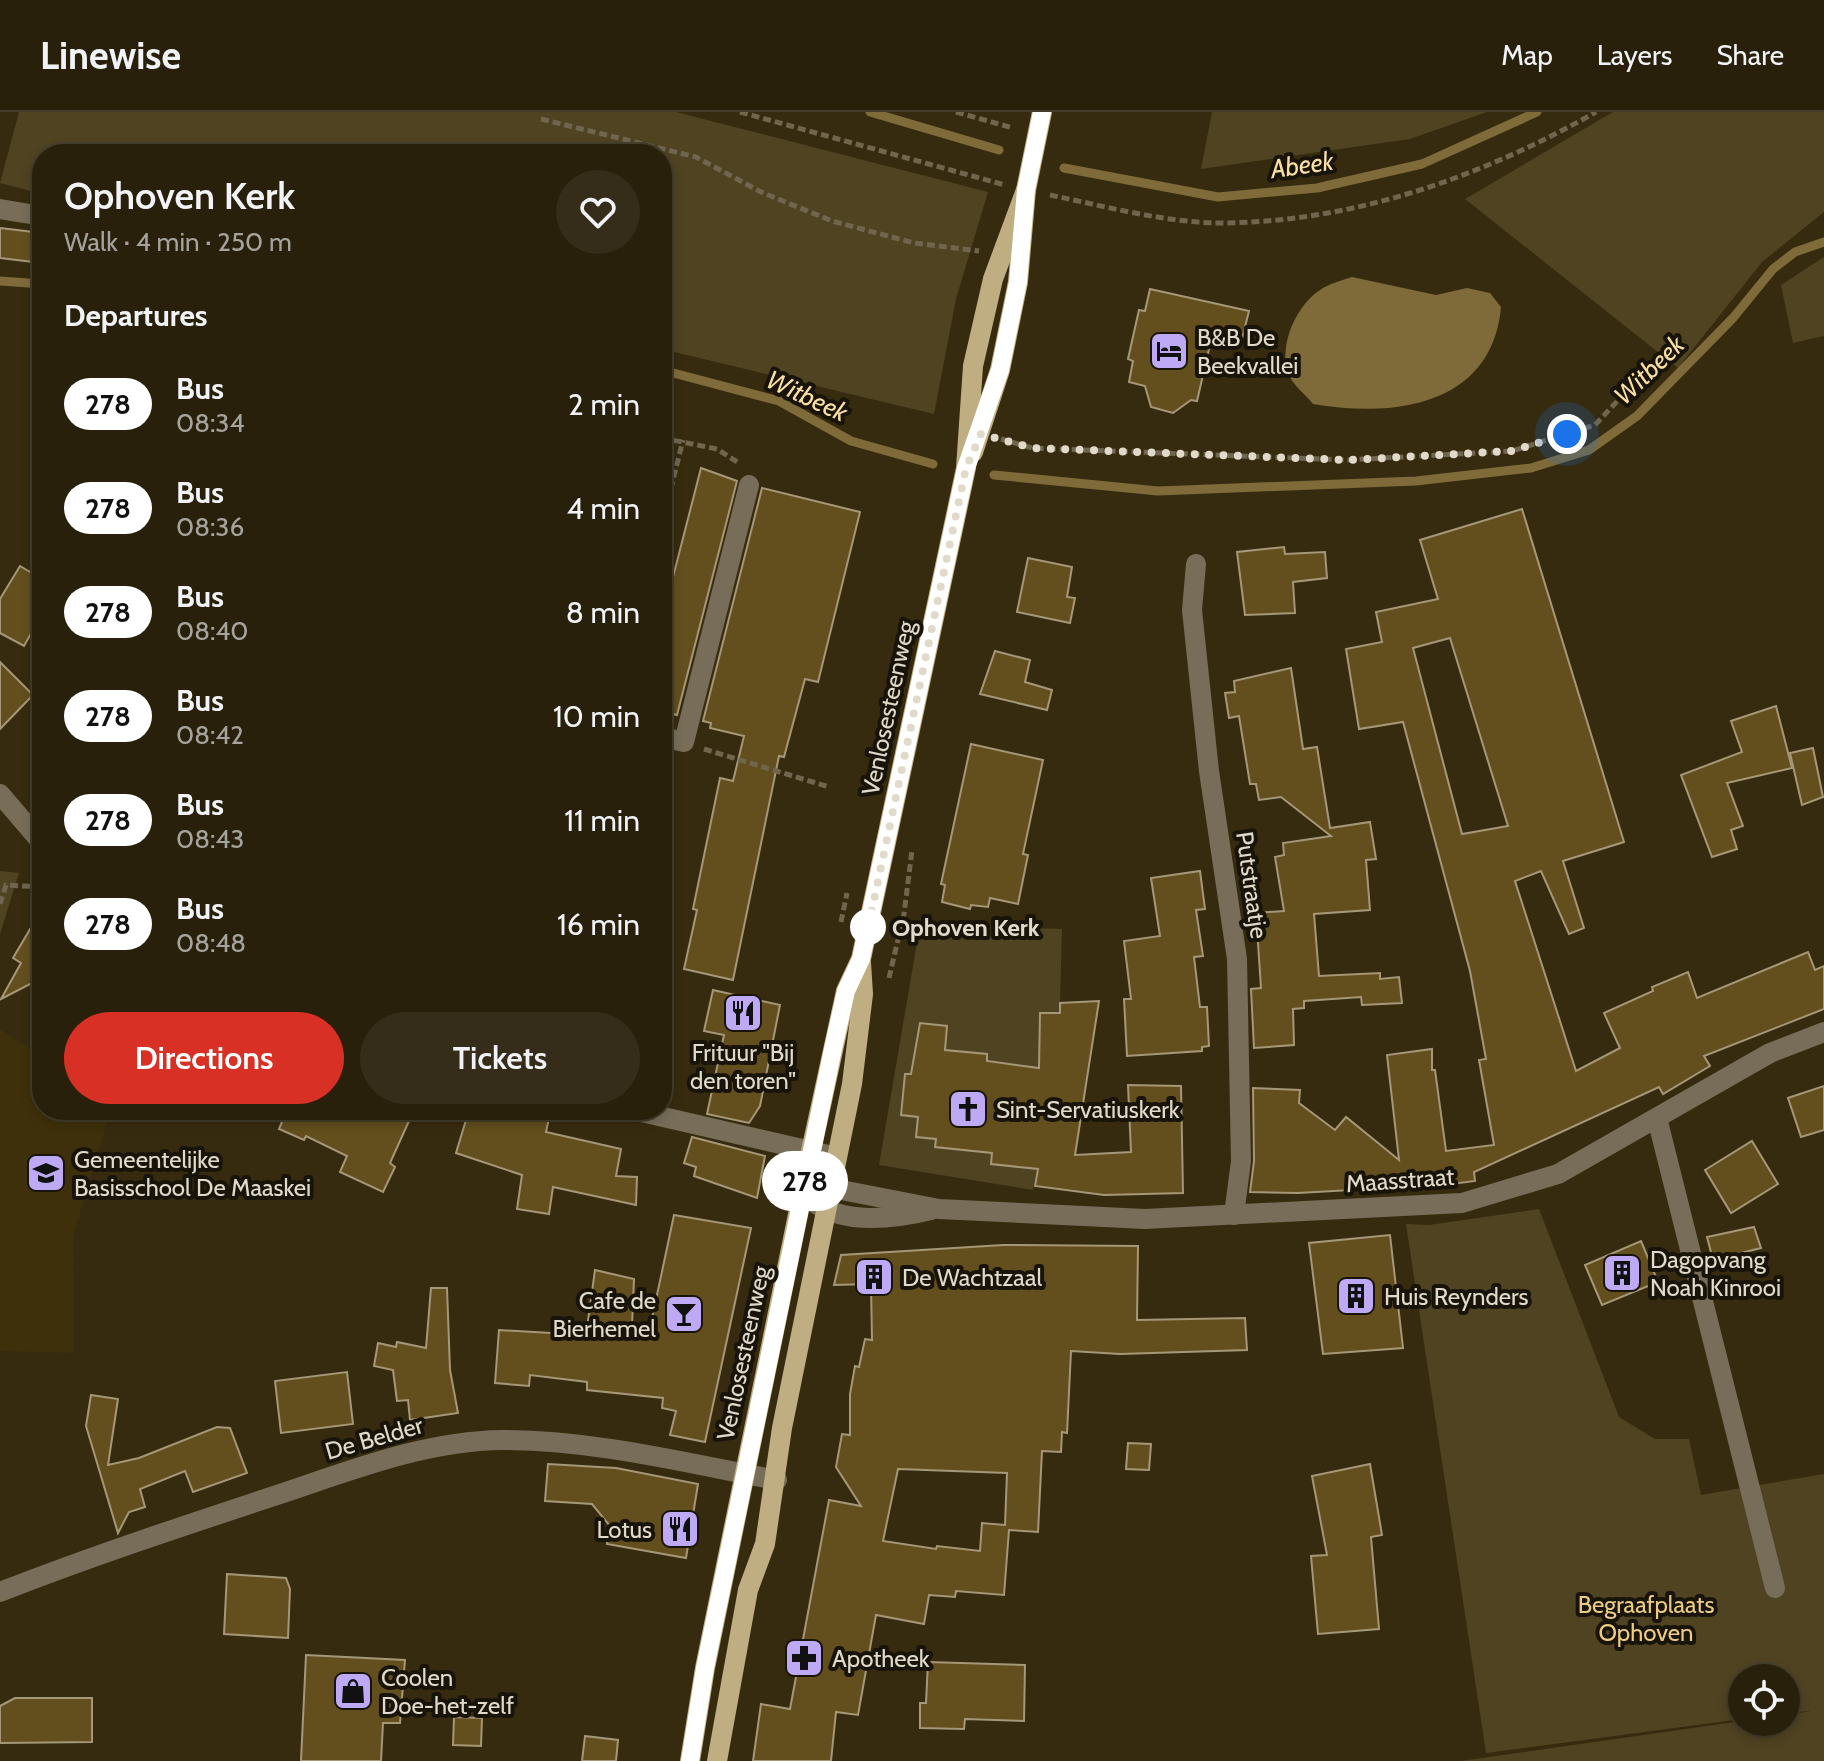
<!DOCTYPE html>
<meta charset="utf-8">
<style>
:root{--surface:#29200b;--page:#352d19;--text:#f1f3f6;--muted:#a5a39d;--line:#453e2c;--accent:#d93025}
body{margin:0;font-family:Cabin,sans-serif;background:var(--page);color:var(--text);height:100vh;display:flex;flex-direction:column;font-size:30px;white-space:nowrap}
*{box-sizing:border-box;margin:0}
p{font-size:26px;color:var(--muted)}
.icon{flex:none;width:44px;height:44px;fill:none;stroke:currentColor;stroke-width:2;stroke-linecap:round;stroke-linejoin:round}
.map{position:relative;flex:1;overflow:hidden}
.sheet{position:absolute;left:32px;top:32px;width:640px;height:976px;display:flex;flex-direction:column;background:var(--surface);border-radius:32px;box-shadow:0 4px 12px #0003,0 0 0 2px var(--line)}
.sheet>*{flex:none}
.badge{padding:0 16px;border-radius:26px;font-size:28px;line-height:52px}
.tools{position:absolute;left:1728px;top:1552px;display:grid;gap:16px}
.tools a{display:grid;place-items:center;width:72px;height:72px;border-radius:50%;background:var(--surface);box-shadow:0 4px 12px #0003,0 0 0 2px var(--line);font-size:40px}
.you{position:absolute;width:40px;height:40px;margin:-20px;border:6px solid #fff;border-radius:50%;background:#1a73e8;box-shadow:0 0 0 12px #1a73e833}
.map>.badge{position:absolute;translate:-50% -50%;box-shadow:0 0 0 4px #fff}
h2{padding:0 32px;font-size:30px;line-height:72px}
.round{display:grid;place-items:center;flex:none;width:84px;height:84px;border-radius:42px;background:var(--page)}
.headline{display:flex;align-items:center;justify-content:space-between;height:136px;padding:0 32px}
h1{font-size:38px;font-weight:600;line-height:60px}
.cta{display:flex;gap:16px;margin-top:auto;padding:16px 32px}
.cta a{flex:1;height:92px;border-radius:48px;background:var(--accent);color:#fff;font-size:32px;font-weight:600;line-height:92px;text-align:center}
.cta a+a{background:var(--page);color:var(--text)}
ul{padding:0;list-style:none}
li{display:flex;align-items:center;gap:24px;height:104px;padding:0 32px}
li div{flex:1}
li b{display:block;font-size:30px}
li em{font-style:normal}
li .badge{min-width:88px;font-weight:700;text-align:center}
header{display:flex;align-items:center;gap:48px;box-sizing:border-box;height:112px;padding:0 40px;background:var(--surface);border-bottom:2px solid var(--line)}
header strong{font-size:38px}
nav{display:flex;gap:44px;margin-inline-start:auto;font-size:28px}
.map>svg:first-child{display:block}
</style>
<header>
<strong>Linewise</strong>
<nav><a>Map</a><a>Layers</a><a>Share</a></nav>
</header>
<div class="map">
<svg width="1824" height="1649" viewBox="0 0 1824 1649">
<rect width="100%" height="100%" fill="#372b0f"/>
<!-- built -->
<path fill="#3e300a" d="M 0,917 L 42,945 L 42,998 L 111,998 L 73,1124 L 74,1241 L 0,1239 Z"/>
<!-- green -->
<g fill="#504322">
<path d="M 19,0 L 676,0 L 988,80 L 956,187 L 934,302 L 662,237 L 662,42 L 42,42 L 42,82 L 0,71 Z"/>
<path d="M 1212,0 L 1487,0 L 1410,27 L 1201,57 Z"/>
<path d="M 1613,0 L 1824,0 L 1824,100 L 1762,150 L 1678,256 L 1465,87 Z"/>
<path d="M 1824,145 L 1824,224 L 1793,231 L 1781,173 Z"/>
<path d="M 0,759 L 19,761 L 0,822 Z"/>
<path d="M 920,813 L 1062,817 L 1059,929 L 1033,1078 L 879,1053 Z"/>
<path d="M 1539,1097 L 1619,1305 L 1655,1327 L 1689,1327 L 1701,1383 L 1824,1362 L 1824,1649 L 1461,1649 L 1742,1609 L 1786,1610 L 1786,1603 L 1811,1599 L 1786,1601 L 1786,1566 L 1742,1566 L 1742,1607 L 1486,1641 L 1406,1112 L 1429,1113 Z"/>
</g>
<!-- water -->
<path fill="#7f6a39" d="M 1352,165 L 1436,183 L 1467,176 L 1490,181 L 1501,195 C 1492,294 1394,306 1313,292 C 1306,283 1293,273 1289,263 C 1277,234 1297,191 1323,176 C 1332,171 1343,168 1352,165 Z"/>
<g fill="none" stroke-linecap="round" stroke-linejoin="round">
<!-- stream -->
<g stroke="#7f6a39" stroke-width="9">
<path d="M 870,0 L 999,38"/>
<path d="M 1064,56 L 1218,85 L 1317,76 L 1422,52 L 1537,0"/>
<path d="M 0,169 L 42,172"/>
<path d="M 662,258 L 779,289 L 851,329 L 933,352"/>
<path d="M 994,363 L 1158,379 L 1416,369 L 1531,356 L 1589,338 L 1637,304 L 1733,206 L 1773,157 L 1795,140 L 1824,130"/>
</g>
</g>
<!-- building -->
<g fill="#634f1d" stroke="#a59778" stroke-width="2" fill-rule="evenodd">
<path d="M 0,116 L 42,121 L 42,151 L 0,146 Z"/>
<path d="M 1150,177 L 1249,199 L 1241,231 L 1212,224 L 1197,289 L 1191,288 L 1173,301 L 1151,295 L 1145,274 L 1129,270 L 1133,249 L 1128,247 L 1139,198 L 1145,199 Z"/>
<path d="M 701,356 L 737,369 L 677,603 L 662,600 L 662,508 Z"/>
<path d="M 762,376 L 860,400 L 818,570 L 805,567 L 784,645 L 779,644 L 733,868 L 684,857 L 697,798 L 693,797 L 720,666 L 733,669 L 744,624 L 710,616 L 711,611 L 703,609 Z"/>
<path d="M 1522,397 L 1624,730 L 1563,749 L 1584,816 L 1569,822 L 1541,759 L 1515,769 L 1576,959 L 1620,936 L 1604,901 L 1653,879 L 1652,875 L 1688,860 L 1697,886 L 1808,840 L 1815,858 L 1824,854 L 1824,897 L 1704,944 L 1710,954 L 1663,982 L 1659,975 L 1474,1060 L 1475,1069 L 1404,1078 L 1404,1075 L 1298,1081 L 1250,1080 L 1254,1049 L 1253,976 L 1300,978 L 1299,991 L 1335,1018 L 1346,1005 L 1399,1048 L 1387,943 L 1432,937 L 1432,958 L 1435,958 L 1446,1039 L 1494,1033 L 1479,948 L 1486,947 L 1470,859 L 1403,610 L 1359,617 L 1346,537 L 1382,530 L 1376,500 L 1438,487 L 1420,428 ZM 1450,526 L 1508,714 L 1462,722 L 1413,536 Z"/>
<path d="M 1284,435 L 1285,442 L 1325,440 L 1327,466 L 1293,470 L 1295,501 L 1245,503 L 1237,440 Z"/>
<path d="M 1028,446 L 1072,455 L 1067,485 L 1075,486 L 1070,511 L 1017,500 Z"/>
<path d="M 20,454 L 42,467 L 42,502 L 24,534 L 0,521 L 0,487 Z"/>
<path d="M 995,539 L 1030,548 L 1025,570 L 1052,578 L 1047,598 L 980,582 Z"/>
<path d="M 0,550 L 33,583 L 0,617 Z"/>
<path d="M 1291,556 L 1303,637 L 1317,635 L 1330,716 L 1370,710 L 1376,747 L 1366,748 L 1370,798 L 1314,802 L 1319,864 L 1380,861 L 1380,867 L 1399,865 L 1402,891 L 1362,893 L 1361,885 L 1304,889 L 1304,896 L 1293,897 L 1294,933 L 1254,936 L 1251,877 L 1261,876 L 1256,801 L 1284,799 L 1275,745 L 1284,743 L 1283,731 L 1331,724 L 1281,685 L 1259,688 L 1256,672 L 1250,672 L 1239,604 L 1229,606 L 1225,581 L 1235,580 L 1234,569 Z"/>
<path d="M 1776,594 L 1792,656 L 1727,671 L 1743,714 L 1731,718 L 1737,737 L 1712,745 L 1681,663 L 1742,640 L 1731,609 Z"/>
<path d="M 971,632 L 1043,648 L 1023,742 L 1028,743 L 1018,792 L 990,786 L 988,795 L 971,793 L 970,797 L 942,790 L 945,773 L 941,772 Z"/>
<path d="M 1813,636 L 1823,685 L 1802,693 L 1790,641 Z"/>
<path d="M 1200,759 L 1205,797 L 1196,798 L 1203,844 L 1194,845 L 1200,895 L 1207,895 L 1209,934 L 1202,935 L 1202,939 L 1127,944 L 1124,887 L 1131,887 L 1124,829 L 1160,824 L 1151,766 Z"/>
<path d="M 42,797 L 42,866 L 1,887 L 21,851 L 13,846 Z"/>
<path d="M 713,878 L 780,893 L 760,994 L 749,1011 L 707,1002 L 724,923 L 704,919 Z"/>
<path d="M 1099,889 L 1075,1043 L 1131,1040 L 1128,973 L 1181,974 L 1183,1081 L 1104,1083 L 1035,1074 L 1038,1057 L 991,1052 L 992,1041 L 935,1035 L 936,1027 L 916,1025 L 918,1005 L 901,1003 L 905,962 L 911,962 L 920,911 L 947,914 L 945,938 L 987,942 L 987,949 L 1039,956 L 1040,901 L 1060,901 L 1060,891 Z"/>
<path d="M 1824,974 L 1824,1018 L 1801,1025 L 1788,986 Z"/>
<path d="M 287,998 L 414,998 L 390,1051 L 395,1055 L 383,1080 L 340,1060 L 347,1044 L 306,1024 L 304,1028 L 279,1017 Z"/>
<path d="M 469,998 L 512,998 L 549,1006 L 546,1020 L 621,1037 L 616,1064 L 637,1065 L 636,1093 L 553,1075 L 549,1102 L 517,1097 L 522,1063 L 456,1041 Z"/>
<path d="M 692,1025 L 765,1044 L 757,1086 L 694,1064 L 696,1055 L 684,1051 Z"/>
<path d="M 1752,1029 L 1778,1072 L 1731,1101 L 1705,1058 Z"/>
<path d="M 674,1103 L 751,1116 L 705,1330 L 670,1323 L 676,1299 L 662,1296 L 663,1286 L 587,1278 L 587,1270 L 530,1263 L 529,1274 L 495,1271 L 499,1218 L 586,1223 L 595,1158 L 634,1167 L 632,1214 L 650,1216 Z"/>
<path d="M 1754,1115 L 1761,1136 L 1713,1148 L 1707,1125 Z"/>
<path d="M 1390,1123 L 1403,1236 L 1323,1242 L 1309,1131 Z"/>
<path d="M 1641,1129 L 1658,1170 L 1602,1193 L 1585,1153 Z"/>
<path d="M 1003,1133 L 1138,1134 L 1137,1208 L 1245,1206 L 1247,1238 L 1120,1242 L 1071,1239 L 1067,1321 L 1062,1320 L 1061,1340 L 1042,1339 L 1038,1420 L 1009,1418 L 1004,1483 L 956,1479 L 955,1485 L 929,1483 L 924,1512 L 876,1503 L 858,1603 L 836,1600 L 831,1649 L 753,1649 L 761,1592 L 790,1597 L 829,1388 L 861,1394 L 836,1355 L 842,1322 L 850,1323 L 850,1282 L 855,1254 L 859,1255 L 865,1227 L 872,1228 L 871,1172 L 834,1173 L 841,1143 ZM 898,1357 L 1007,1361 L 1005,1413 L 982,1411 L 980,1439 L 937,1434 L 936,1437 L 883,1429 Z"/>
<path d="M 431,1176 L 447,1176 L 450,1258 L 458,1301 L 410,1308 L 408,1288 L 397,1289 L 393,1258 L 374,1254 L 378,1231 L 396,1235 L 397,1230 L 426,1236 Z"/>
<path d="M 347,1260 L 353,1312 L 281,1321 L 275,1269 Z"/>
<path d="M 91,1283 L 118,1287 L 108,1353 L 139,1346 L 217,1315 L 230,1316 L 247,1361 L 193,1380 L 185,1359 L 140,1377 L 145,1395 L 129,1400 L 118,1421 L 86,1314 Z"/>
<path d="M 1128,1331 L 1151,1332 L 1149,1358 L 1126,1357 Z"/>
<path d="M 548,1352 L 616,1356 L 698,1372 L 686,1446 L 607,1432 L 610,1414 L 592,1392 L 545,1389 Z"/>
<path d="M 1370,1352 L 1382,1423 L 1371,1425 L 1379,1517 L 1318,1522 L 1311,1444 L 1327,1443 L 1312,1364 Z"/>
<path d="M 227,1462 L 286,1466 L 290,1477 L 288,1526 L 224,1522 Z"/>
<path d="M 306,1543 L 405,1548 L 400,1611 L 383,1611 L 381,1649 L 301,1649 Z"/>
<path d="M 928,1550 L 1025,1553 L 1024,1609 L 965,1607 L 964,1617 L 920,1616 L 920,1591 L 926,1591 Z"/>
<path d="M 15,1586 L 92,1586 L 92,1630 L 0,1631 L 0,1594 Z"/>
<path d="M 454,1605 L 482,1606 L 481,1634 L 453,1633 Z"/>
<path d="M 585,1624 L 618,1628 L 616,1649 L 582,1649 Z"/>
</g>
<g fill="none" stroke-linecap="round" stroke-linejoin="round">
<!-- path -->
<g stroke="#70664e" stroke-width="5" stroke-dasharray="8 4" stroke-linecap="butt">
<path d="M 740,0 L 1005,73"/>
<path d="M 956,0 L 1013,16"/>
<path d="M 541,7 L 696,45 L 761,80 L 832,109 L 914,131 L 979,139"/>
<path d="M 1050,83 C 1104,94 1162,110 1218,111 C 1352,111 1481,65 1596,0"/>
<path d="M 662,326 L 717,337 L 739,351"/>
<path d="M 1001,327 L 1032,336 L 1348,348 L 1512,339 L 1595,313 L 1660,243"/>
<path d="M 662,412 L 683,328"/>
<path d="M 704,637 L 829,675"/>
<path d="M 0,792 L 6,773 L 42,775"/>
<path d="M 841,810 L 847,781"/>
<path d="M 889,866 L 904,802 L 912,738"/>
</g>
<!-- minor -->
<g stroke="#776d59" stroke-width="20">
<path d="M 0,97 L 30,102"/>
<path d="M 1196,452 L 1192,498 L 1209,659 L 1237,847 L 1241,1049 L 1234,1103"/>
<path d="M 662,625 L 684,630 L 749,373"/>
<path d="M 0,682 L 42,731"/>
<path d="M 633,998 L 837,1045"/>
<path d="M 1657,1006 L 1775,1476"/>
<path d="M 802,1081 L 831,1076 L 939,1097 L 1145,1107 L 1462,1091 L 1558,1062 L 1770,941 L 1824,920"/>
<path d="M 812,1089 C 843,1113 894,1107 931,1098"/>
<path d="M 0,1480 C 92,1444 186,1413 280,1382 C 352,1358 425,1329 502,1328 C 595,1328 686,1351 777,1368"/>
</g>
<!-- major -->
<g stroke="#c0ae83" stroke-width="20">
<path d="M 973,340 L 1000,258 L 1018,170 L 1026,78 L 1042,0"/>
<path d="M 690,1649 L 705,1556 L 811,1039 L 846,879 L 861,847 L 966,356 L 973,254 L 993,167 L 1026,78"/>
<path d="M 717,1649 L 748,1478 L 765,1432 L 782,1316 L 852,972 L 863,882 L 861,851"/>
</g>
</g>
<g fill="none" stroke-linecap="round" stroke-linejoin="round">
<defs>
<path id="line" d="M 690,1649 L 705,1556 L 833,937 L 846,879 L 861,847 L 966,356 L 1000,258 L 1018,170 L 1026,78 L 1042,0"/>
</defs>
<!-- line casing -->
<use href="#line" stroke="#fff" stroke-width="18"/>
<!-- line -->
<use href="#line" stroke="#fff" stroke-width="12"/>
<!-- walk -->
<path stroke="#e1daca" stroke-width="8" stroke-dasharray="0 14.4" d="M 868,815 L 867,821 L 966,356 L 981,322 L 1032,336 L 1348,348 L 1512,339 L 1567,322"/>
</g>
<!-- icons -->
<defs>
<symbol id="hotel-square" viewBox="-11 -11 22 22"><rect x="-9" y="-9" width="18" height="18" rx="4" fill="#bea9f4" stroke="#191409"/><path d="M-6-4.5h1.5V1H6V5H4.5V3h-9V5H-6ZM-4 0a1.8 1.8 0 1 1 3.6 0ZM.5 0V-2.5h3Q6-2.5 6 0Z" fill="#111"/></symbol>
<symbol id="restaurant-square" viewBox="-11 -11 22 22"><rect x="-9" y="-9" width="18" height="18" rx="4" fill="#bea9f4" stroke="#191409"/><path d="M-5-6h1v4h1v-4h1v4h1v-4h1v5L-1.5 .5V6h-2V.5L-5-1ZM5-6V6H3V1.5H1.5Q1.5-4 5-6Z" fill="#111"/></symbol>
<symbol id="church-square" viewBox="-11 -11 22 22"><rect x="-9" y="-9" width="18" height="18" rx="4" fill="#bea9f4" stroke="#191409"/><path d="M-1.2-6h2.4v3.5h3.3v2.4h-3.3V6h-2.4V-.1h-3.3v-2.4h3.3Z" fill="#111"/></symbol>
<symbol id="school-square" viewBox="-11 -11 22 22"><rect x="-9" y="-9" width="18" height="18" rx="4" fill="#bea9f4" stroke="#191409"/><path d="M0-5L7-2L0 1L-7-2ZM-4 1L0 2.5L4 1V4Q0 6-4 4Z" fill="#111"/></symbol>
<symbol id="building-square" viewBox="-11 -11 22 22"><rect x="-9" y="-9" width="18" height="18" rx="4" fill="#bea9f4" stroke="#191409"/><path d="M-4-6H4V6H1V3H-1V6H-4ZM-2.5-4.3h1.7v1.8h-1.7ZM.8-4.3h1.7v1.8H.8ZM-2.5-1h1.7V.8h-1.7ZM.8-1h1.7V.8H.8Z" fill="#111"/></symbol>
<symbol id="bar-square" viewBox="-11 -11 22 22"><rect x="-9" y="-9" width="18" height="18" rx="4" fill="#bea9f4" stroke="#191409"/><path d="M-6-5H6L.8 .8V4.5H3.5V6h-7V4.5H-.8V.8Z" fill="#111"/></symbol>
<symbol id="pharmacy-square" viewBox="-11 -11 22 22"><rect x="-9" y="-9" width="18" height="18" rx="4" fill="#bea9f4" stroke="#191409"/><path d="M-2-6h4v4h4v4h-4v4h-4v-4h-4v-4h4Z" fill="#111"/></symbol>
<symbol id="shop-square" viewBox="-11 -11 22 22"><rect x="-9" y="-9" width="18" height="18" rx="4" fill="#bea9f4" stroke="#191409"/><path d="M-5-2.5h2.3a2.7 3.5 0 0 1 5.4 0H5L5.5 6h-11ZM-1.5-2.5h3a1.5 2.3 0 0 0-3 0Z" fill="#111"/></symbol>
</defs>
<g fill-rule="evenodd">
<use href="#hotel-square" x="1147" y="217" width="44" height="44"/>
<use href="#restaurant-square" x="721" y="879" width="44" height="44"/>
<use href="#church-square" x="946" y="975" width="44" height="44"/>
<use href="#school-square" x="24" y="1039" width="44" height="44"/>
<use href="#building-square" x="1600" y="1139" width="44" height="44"/>
<use href="#building-square" x="852" y="1143" width="44" height="44"/>
<use href="#building-square" x="1334" y="1162" width="44" height="44"/>
<use href="#bar-square" x="662" y="1180" width="44" height="44"/>
<use href="#restaurant-square" x="658" y="1395" width="44" height="44"/>
<use href="#pharmacy-square" x="782" y="1524" width="44" height="44"/>
<use href="#shop-square" x="331" y="1557" width="44" height="44"/>
</g>
<!-- markers -->
<circle fill="#fff" stroke="#fff" stroke-width="4" cx="868" cy="815" r="16"/>
<g text-anchor="middle" dominant-baseline="central" stroke-width="8" stroke-linejoin="round" paint-order="stroke">
<!-- poi labels -->
<g font-size="24" fill="#e1daca" stroke="#191409" text-anchor="start">
<text x="1197" y="225">B&amp;B De<tspan x="1197" dy="28">Beekvallei</tspan></text>
<text x="743" y="940" text-anchor="middle">Frituur "Bij<tspan x="743" dy="28">den toren"</tspan></text>
<text x="996" y="997">Sint-Servatiuskerk</text>
<text x="74" y="1047">Gemeentelijke<tspan x="74" dy="28">Basisschool De Maaskei</tspan></text>
<text x="1650" y="1147">Dagopvang<tspan x="1650" dy="28">Noah Kinrooi</tspan></text>
<text x="902" y="1165">De Wachtzaal</text>
<text x="1384" y="1184">Huis Reynders</text>
<text x="656" y="1188" text-anchor="end">Cafe de<tspan x="656" dy="28">Bierhemel</tspan></text>
<text x="652" y="1417" text-anchor="end">Lotus</text>
<text x="832" y="1546">Apotheek</text>
<text x="381" y="1565">Coolen<tspan x="381" dy="28">Doe-het-zelf</tspan></text>
</g>
<!-- street labels -->
<g font-size="24" fill="#e1daca" stroke="#191409">
<text transform="translate(888 596) rotate(-78)">Venlosesteenweg</text>
<text transform="translate(1252 773) rotate(82)">Putstraatje</text>
<text transform="translate(1400 1068) rotate(-4)">Maasstraat</text>
<text transform="translate(743 1241) rotate(-78)">Venlosesteenweg</text>
<text transform="translate(374 1326) rotate(-16)">De Belder</text>
</g>
<!-- stop labels -->
<g font-size="24" font-weight="bold" fill="#e1daca" stroke="#191409" text-anchor="start">
<text x="892" y="815">Ophoven Kerk</text>
</g>
<!-- park labels -->
<g font-size="24" fill="#ebcb7f" stroke="#191409">
<text x="1646" y="1492">Begraafplaats<tspan x="1646" dy="28">Ophoven</tspan></text>
</g>
<!-- water labels -->
<g font-size="26" font-style="italic" fill="#fadfa3" stroke="#191409">
<text transform="translate(1302 53) rotate(-8)">Abeek</text>
<text transform="translate(1649 258) rotate(-44)">Witbeek</text>
<text transform="translate(807 284) rotate(25)">Witbeek</text>
</g>
</g>
</svg>
<div class="tools">
<a><svg class="icon" aria-label="locate" viewBox="0 0 24 24"><circle cx="12" cy="12" r="6"/><path d="M12 2v4M12 18v4M2 12h4M18 12h4"/></svg></a>
</div>
<div class="you" style="left:1567px;top:322px"></div>
<b class="badge" style="left:805px;top:1069px;background:#fff;color:#111">278</b>
<section class="sheet">
<div class="headline"><div><h1>Ophoven Kerk</h1><p>Walk · 4 min · 250 m</p></div><a class="round"><svg class="icon" aria-label="heart" viewBox="0 0 24 24"><path d="M12 20l-8-8c-3-5 5-10 8-4 3-6 11-1 8 4z"/></svg></a></div>
<h2>Departures</h2>
<ul>
<li><span class="badge" style="background:#fff;color:#111">278</span><div><b>Bus</b><p>08:34</p></div><em>2 min</em></li>
<li><span class="badge" style="background:#fff;color:#111">278</span><div><b>Bus</b><p>08:36</p></div><em>4 min</em></li>
<li><span class="badge" style="background:#fff;color:#111">278</span><div><b>Bus</b><p>08:40</p></div><em>8 min</em></li>
<li><span class="badge" style="background:#fff;color:#111">278</span><div><b>Bus</b><p>08:42</p></div><em>10 min</em></li>
<li><span class="badge" style="background:#fff;color:#111">278</span><div><b>Bus</b><p>08:43</p></div><em>11 min</em></li>
<li><span class="badge" style="background:#fff;color:#111">278</span><div><b>Bus</b><p>08:48</p></div><em>16 min</em></li>
</ul>
<div class="cta"><a>Directions</a><a>Tickets</a></div>
</section>
</div>
